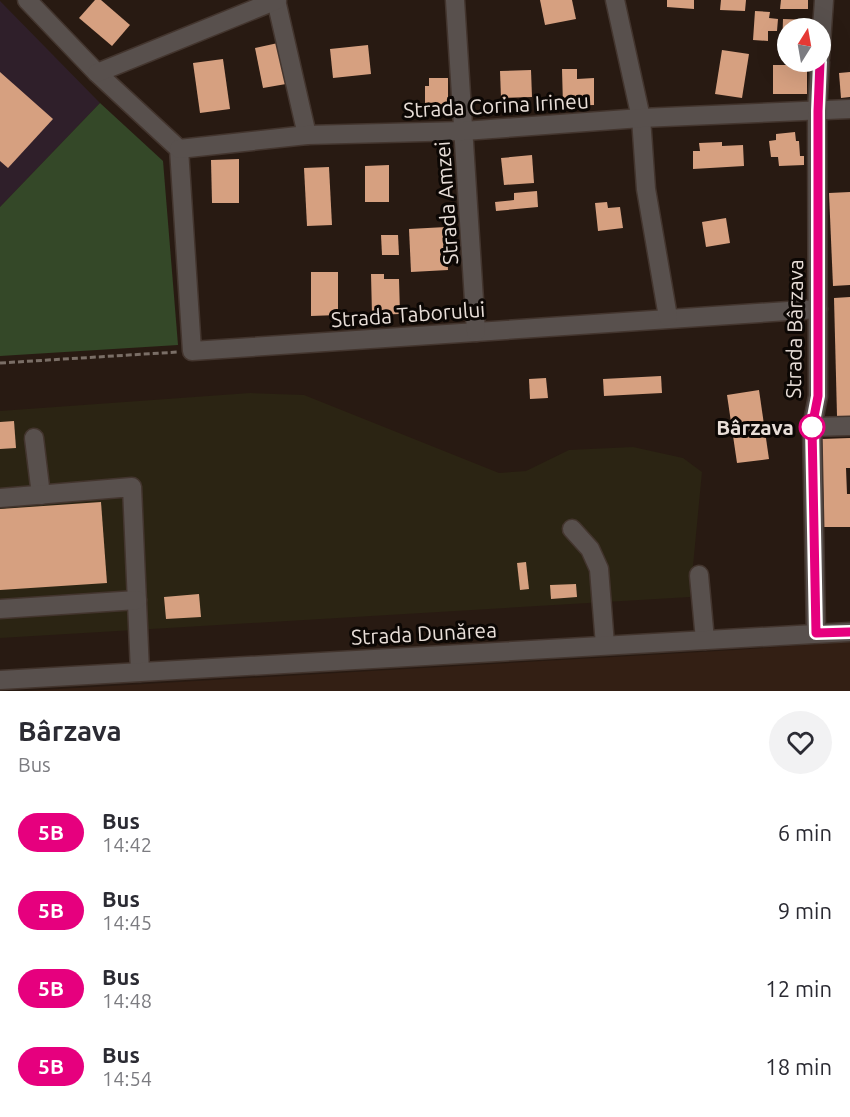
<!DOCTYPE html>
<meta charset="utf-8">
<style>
:root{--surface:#fff;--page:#f2f2f3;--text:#2b2b33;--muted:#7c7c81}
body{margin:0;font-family:Ubuntu,sans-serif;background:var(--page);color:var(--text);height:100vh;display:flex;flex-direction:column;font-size:22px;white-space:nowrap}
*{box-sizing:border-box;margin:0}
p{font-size:20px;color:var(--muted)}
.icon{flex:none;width:33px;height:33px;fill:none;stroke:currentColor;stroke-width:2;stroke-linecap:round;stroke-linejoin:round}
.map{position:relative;height:691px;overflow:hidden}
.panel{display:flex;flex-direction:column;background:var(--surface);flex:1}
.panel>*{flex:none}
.badge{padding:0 12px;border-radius:20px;font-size:21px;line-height:39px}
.needle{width:39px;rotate:11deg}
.tools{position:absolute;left:777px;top:18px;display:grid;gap:12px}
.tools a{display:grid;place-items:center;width:54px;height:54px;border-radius:50%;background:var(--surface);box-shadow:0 6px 24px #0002;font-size:30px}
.map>.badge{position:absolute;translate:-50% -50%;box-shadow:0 0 0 3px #fff}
.round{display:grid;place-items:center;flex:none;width:63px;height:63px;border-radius:32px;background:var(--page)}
.summary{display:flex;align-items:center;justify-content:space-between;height:102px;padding:0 18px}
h1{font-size:28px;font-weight:600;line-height:45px}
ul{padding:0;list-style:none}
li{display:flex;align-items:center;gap:18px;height:78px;padding:0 18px}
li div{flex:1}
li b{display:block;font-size:22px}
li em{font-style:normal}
li .badge{min-width:66px;font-weight:700;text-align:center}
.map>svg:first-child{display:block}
</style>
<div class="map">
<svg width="850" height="691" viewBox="0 0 850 691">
<rect width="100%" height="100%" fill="#281a12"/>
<!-- commercial -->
<path fill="#2f1f2a" d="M 0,1 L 100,103 L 0,207 Z"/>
<!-- industrial -->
<path fill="#2b2413" d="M 250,393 L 304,395 L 499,473 L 526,471 L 569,450 L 633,447 L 683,458 L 702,472 L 690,597 L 0,638 L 0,411 Z"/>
<!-- built -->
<path fill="#331f14" d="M 850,642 L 850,691 L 24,691 L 735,650 Z"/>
<!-- green -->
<path fill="#344828" d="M 100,103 L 163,161 L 178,345 L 0,356 L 0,207 Z"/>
<!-- building -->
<g fill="#d6a080">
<path d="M 95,0 L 101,0 L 130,25 L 112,46 L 79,18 Z"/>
<path d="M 540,0 L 572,0 L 576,19 L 545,25 Z"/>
<path d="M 667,0 L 694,0 L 694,9 L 667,7 Z"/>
<path d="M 721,0 L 746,0 L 745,11 L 720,10 Z"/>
<path d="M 781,0 L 808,0 L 808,9 L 780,9 Z"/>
<path d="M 755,11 L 770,12 L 769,18 L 778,19 L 777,31 L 768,31 L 768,41 L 753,40 Z"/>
<path d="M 783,19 L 812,20 L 812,28 L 788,28 L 788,51 L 782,50 Z"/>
<path d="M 278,43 L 286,84 L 263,88 L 255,48 Z"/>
<path d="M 368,45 L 371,74 L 333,78 L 330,49 Z"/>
<path d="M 722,50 L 749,54 L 742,98 L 715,94 Z"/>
<path d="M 223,59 L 230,109 L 200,113 L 193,63 Z"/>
<rect x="773" y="65" width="34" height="29"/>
<path d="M 562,69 L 577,69 L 577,79 L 594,78 L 594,105 L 563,106 Z"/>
<path d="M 531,70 L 532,97 L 501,98 L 500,71 Z"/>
<path d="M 0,72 L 53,119 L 8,168 L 0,161 Z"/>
<path d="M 850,72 L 850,97 L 841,98 L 839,73 Z"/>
<path d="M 429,78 L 448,78 L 448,108 L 431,108 L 431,103 L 425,103 L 425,86 L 429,86 Z"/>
<path d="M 795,132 L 796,141 L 799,141 L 800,156 L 804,156 L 804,165 L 779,166 L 778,157 L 771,157 L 769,141 L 776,140 L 776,134 Z"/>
<path d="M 722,142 L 722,146 L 743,145 L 744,166 L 693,169 L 693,151 L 700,151 L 699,143 Z"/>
<path d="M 532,155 L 534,183 L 504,185 L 501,158 Z"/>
<path d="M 239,159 L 239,203 L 212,203 L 211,160 Z"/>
<path d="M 389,165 L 389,202 L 365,202 L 365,166 Z"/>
<path d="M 329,167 L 332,225 L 307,226 L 304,168 Z"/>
<path d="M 537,191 L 538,207 L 496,211 L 495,202 L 514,200 L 514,193 Z"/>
<path d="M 850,192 L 850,285 L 833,286 L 829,193 Z"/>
<path d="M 607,202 L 608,208 L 620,207 L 623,228 L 598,231 L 595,203 Z"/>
<path d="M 726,218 L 730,243 L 706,247 L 702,222 Z"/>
<path d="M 446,227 L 448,270 L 411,272 L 409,229 Z"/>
<path d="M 381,235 L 398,235 L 399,255 L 382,255 Z"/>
<path d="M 311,272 L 338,272 L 338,315 L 311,316 Z"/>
<path d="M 371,274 L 384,274 L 384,279 L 399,279 L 400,314 L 372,315 Z"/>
<path d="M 850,297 L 850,416 L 837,416 L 834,298 Z"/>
<path d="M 661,376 L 662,393 L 604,396 L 603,379 Z"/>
<path d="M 546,378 L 548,398 L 530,399 L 529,379 Z"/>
<path d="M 759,390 L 769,459 L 737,463 L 727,395 Z"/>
<path d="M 14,421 L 16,448 L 0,449 L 0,422 Z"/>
<path d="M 850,438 L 850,468 L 846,468 L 847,494 L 850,494 L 850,527 L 824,527 L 822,439 Z"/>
<path d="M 101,502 L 107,583 L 0,590 L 0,509 Z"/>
<path d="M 526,562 L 529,589 L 520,590 L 517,563 Z"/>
<path d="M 576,584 L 577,597 L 551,599 L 550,585 Z"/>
<path d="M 199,594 L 201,617 L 166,619 L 164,597 Z"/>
</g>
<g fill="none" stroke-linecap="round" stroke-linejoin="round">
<defs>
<g id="minor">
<path d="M 27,0 L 97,73 L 179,149 L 192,351 L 818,309"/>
<path d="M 276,0 L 307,135"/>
<path d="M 455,0 L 476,332"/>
<path d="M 615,0 L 641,118 L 646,189 L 668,317"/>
<path d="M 820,58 L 824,0"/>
<path d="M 97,73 L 277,0"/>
<path d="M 179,149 L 307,135 L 464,131 L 641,118 L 850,109"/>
<path d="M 812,427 L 850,426"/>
<path d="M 34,438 L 41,495"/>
<path d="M 0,498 L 132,487 L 140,672"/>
<path d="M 572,529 L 590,549 L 599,569 L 605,645"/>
<path d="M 699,575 L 705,640"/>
<path d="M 0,609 L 137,600"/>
<path d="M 816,633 L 812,427 L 818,396 L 817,111 L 820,62"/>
<path d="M 0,680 L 850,632"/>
</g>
</defs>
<!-- minor casing -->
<use href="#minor" stroke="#43352e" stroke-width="21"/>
<!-- path -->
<path stroke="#7a6e66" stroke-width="3" stroke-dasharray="6 3" stroke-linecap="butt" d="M 0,363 L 178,352"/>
<!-- minor -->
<use href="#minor" stroke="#58504d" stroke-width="18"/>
</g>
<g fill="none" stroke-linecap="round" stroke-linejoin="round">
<defs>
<path id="line" d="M 820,62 L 818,111 L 818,396 L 812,427 L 816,633 L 850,632"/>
</defs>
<!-- line casing -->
<use href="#line" stroke="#fff" stroke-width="14"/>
<!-- line -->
<use href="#line" stroke="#e6007e" stroke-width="9"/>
</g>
<!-- markers -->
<circle fill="#fff" stroke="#e6007e" stroke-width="3" cx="812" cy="427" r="12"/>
<g text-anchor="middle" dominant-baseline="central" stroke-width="6" stroke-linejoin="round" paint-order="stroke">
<!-- street labels -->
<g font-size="21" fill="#e8ded8" stroke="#0c0704">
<text transform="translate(496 105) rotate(-3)">Strada Corina Irineu</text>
<text transform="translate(446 203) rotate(-94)">Strada Amzei</text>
<text transform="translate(408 314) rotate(-4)">Strada Taborului</text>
<text transform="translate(794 329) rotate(-89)">Strada Bârzava</text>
<text transform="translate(424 633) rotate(-3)">Strada Dunărea</text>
</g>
<!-- stop labels -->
<g font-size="21" font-weight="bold" fill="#e8ded8" stroke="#0c0704" text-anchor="end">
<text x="794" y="427">Bârzava</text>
</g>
</g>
</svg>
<div class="tools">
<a><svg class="needle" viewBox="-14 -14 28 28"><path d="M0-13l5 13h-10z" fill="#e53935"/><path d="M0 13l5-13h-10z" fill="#7c7c81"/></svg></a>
</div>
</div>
<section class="panel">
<div class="summary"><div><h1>Bârzava</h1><p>Bus</p></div><a class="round"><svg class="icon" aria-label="heart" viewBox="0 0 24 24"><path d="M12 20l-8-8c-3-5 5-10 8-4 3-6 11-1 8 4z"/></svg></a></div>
<ul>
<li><span class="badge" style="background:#e6007e;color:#fff">5B</span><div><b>Bus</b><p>14:42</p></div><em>6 min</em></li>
<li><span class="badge" style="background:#e6007e;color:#fff">5B</span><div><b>Bus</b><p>14:45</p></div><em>9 min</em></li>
<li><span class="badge" style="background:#e6007e;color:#fff">5B</span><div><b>Bus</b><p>14:48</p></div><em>12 min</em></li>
<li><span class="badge" style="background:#e6007e;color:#fff">5B</span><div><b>Bus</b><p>14:54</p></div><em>18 min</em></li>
</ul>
</section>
